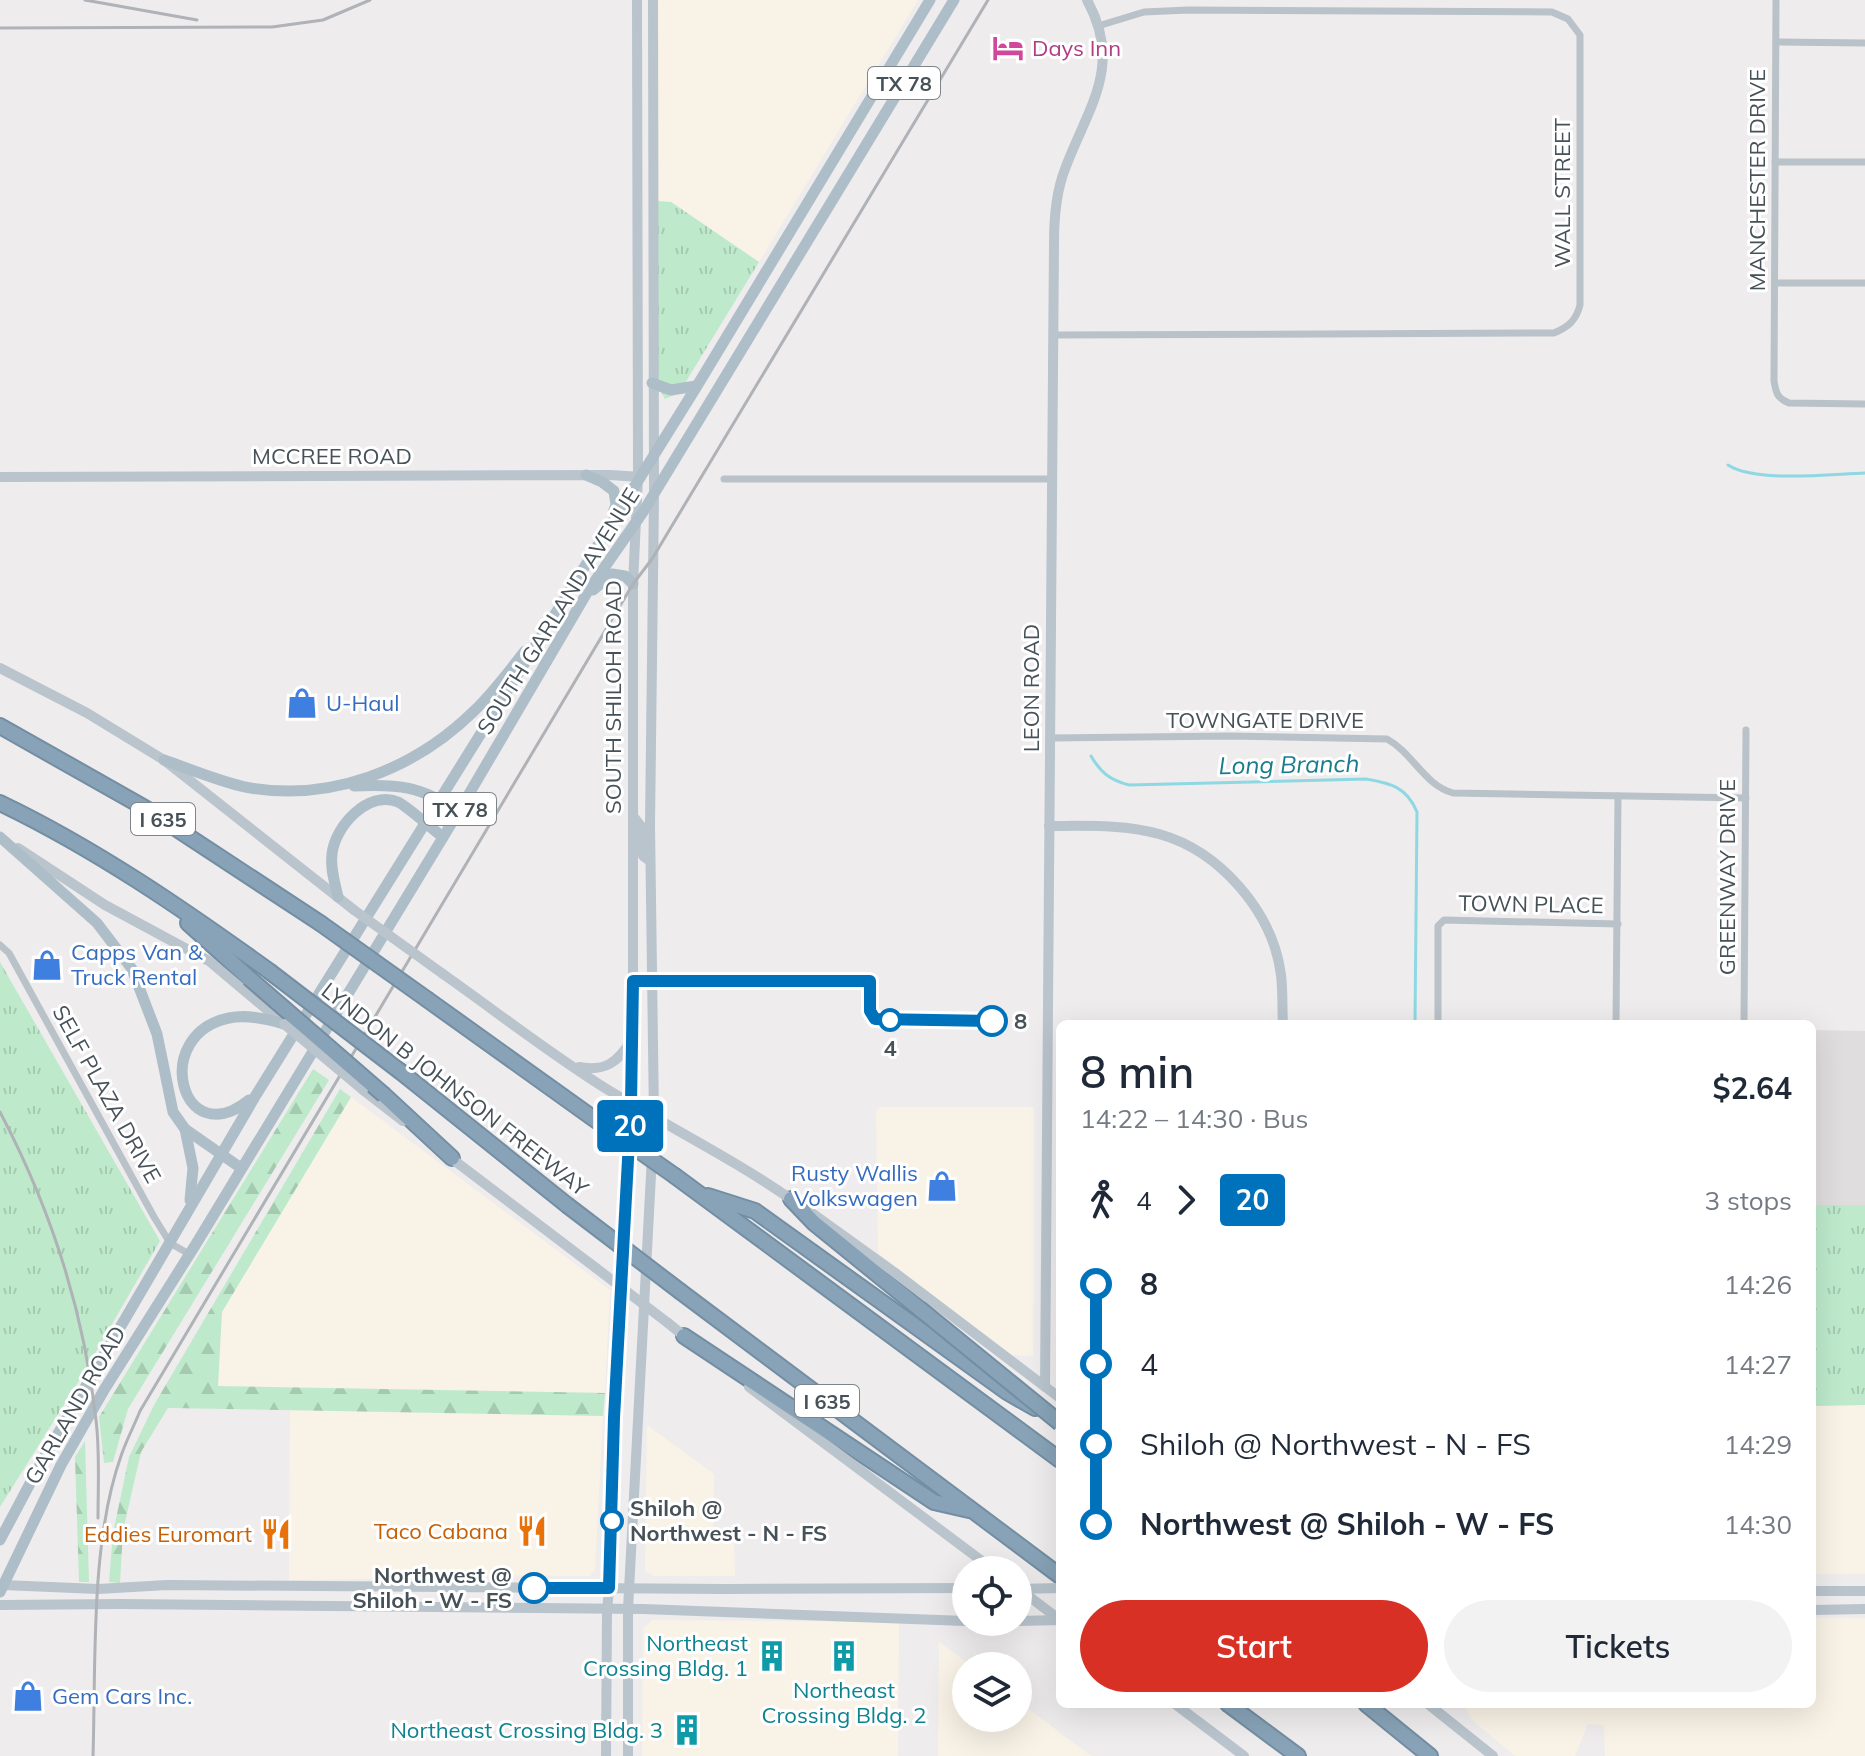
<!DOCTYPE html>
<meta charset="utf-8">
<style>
:root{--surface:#fff;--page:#f2f2f3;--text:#1f2937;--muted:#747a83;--accent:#d93025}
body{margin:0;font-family:Mulish,sans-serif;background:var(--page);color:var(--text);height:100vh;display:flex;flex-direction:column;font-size:30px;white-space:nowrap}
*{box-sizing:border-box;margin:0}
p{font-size:26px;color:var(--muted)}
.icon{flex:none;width:44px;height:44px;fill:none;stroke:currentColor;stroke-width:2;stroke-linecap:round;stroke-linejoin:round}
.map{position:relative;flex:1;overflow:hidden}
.drawer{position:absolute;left:1056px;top:1020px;width:760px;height:688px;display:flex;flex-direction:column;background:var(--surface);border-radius:12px;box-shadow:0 8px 32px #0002}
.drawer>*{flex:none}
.badge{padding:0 16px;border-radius:6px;font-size:28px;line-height:52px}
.tools{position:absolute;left:952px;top:1556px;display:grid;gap:16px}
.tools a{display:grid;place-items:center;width:80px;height:80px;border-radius:50%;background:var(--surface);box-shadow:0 8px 32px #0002;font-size:40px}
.map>.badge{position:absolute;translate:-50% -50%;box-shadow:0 0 0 4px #fff}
.legs{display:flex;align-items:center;gap:12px;height:88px;padding:0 24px;font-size:26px}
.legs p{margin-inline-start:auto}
.head{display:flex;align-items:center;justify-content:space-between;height:136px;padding:0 24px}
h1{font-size:44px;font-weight:600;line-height:60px}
.cta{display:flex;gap:16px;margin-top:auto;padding:16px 24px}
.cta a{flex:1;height:92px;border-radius:48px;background:var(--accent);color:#fff;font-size:32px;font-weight:600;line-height:92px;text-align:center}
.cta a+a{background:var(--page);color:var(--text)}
ul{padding:0 24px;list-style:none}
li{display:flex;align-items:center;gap:28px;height:80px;font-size:30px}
li i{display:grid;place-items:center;width:12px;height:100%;margin:0 10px;background:currentColor}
li i::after{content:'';width:20px;height:20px;margin:-10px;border:6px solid;border-radius:50%;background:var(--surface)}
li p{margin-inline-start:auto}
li:first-child i{background:linear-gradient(#0000 50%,currentColor 0)}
li:last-child i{background:linear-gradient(currentColor 50%,#0000 0)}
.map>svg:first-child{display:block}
</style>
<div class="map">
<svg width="1865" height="1756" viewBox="0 0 1865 1756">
<defs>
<pattern id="grass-tufts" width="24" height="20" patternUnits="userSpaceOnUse" patternTransform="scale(2)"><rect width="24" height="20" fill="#beeacb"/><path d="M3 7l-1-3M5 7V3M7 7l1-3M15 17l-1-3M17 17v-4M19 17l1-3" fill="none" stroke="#a5cab0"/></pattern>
<pattern id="forest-firs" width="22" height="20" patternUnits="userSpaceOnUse" patternTransform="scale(2)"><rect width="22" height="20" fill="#beeacb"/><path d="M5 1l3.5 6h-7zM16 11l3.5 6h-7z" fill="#a5cab0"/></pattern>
</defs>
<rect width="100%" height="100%" fill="#efeced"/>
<!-- commercial -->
<g fill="#f9f2e6">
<path d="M 657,0 L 918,0 L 759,262 L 671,202 L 657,201 Z"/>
<path d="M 351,1097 L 610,1290 L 605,1393 L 218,1386 L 221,1312 Z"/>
<path d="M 880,1107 L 1034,1107 L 1033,1356 L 1007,1355 L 878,1253 L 876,1111 Z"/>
<path d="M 1865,1405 L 1865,1574 L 1812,1574 L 1812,1406 Z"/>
<path d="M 290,1410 L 603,1416 L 595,1570 L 590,1576 L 437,1575 L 436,1578 L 289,1580 Z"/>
<path d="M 647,1425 L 714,1474 L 713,1540 L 734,1543 L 735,1576 L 653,1576 L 645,1571 Z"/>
<path d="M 1812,1618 L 1865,1618 L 1865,1756 L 1605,1756 L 1604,1725 L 1588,1724 L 1575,1756 L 1515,1756 L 1472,1720 L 1464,1704 L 1812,1704 Z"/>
<path d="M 652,1620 L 899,1622 L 898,1756 L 642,1756 L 643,1629 Z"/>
<path d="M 939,1642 L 972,1666 L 966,1666 L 966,1718 L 1018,1718 L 1018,1701 L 1091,1756 L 938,1756 Z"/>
</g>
<!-- education -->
<path fill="#e0ddde" d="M 1812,1030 L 1865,1031 L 1865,1205 L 1812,1205 Z"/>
<!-- grass -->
<g fill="url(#grass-tufts)">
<path d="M 657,201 L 671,202 L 759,262 L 679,393 L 665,399 L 657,384 Z"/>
<path d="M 0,962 L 160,1241 L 82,1376 L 0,1507 Z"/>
<path d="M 1812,1205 L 1865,1205 L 1865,1405 L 1812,1406 Z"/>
</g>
<!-- forest -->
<g fill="url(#forest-firs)">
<path d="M 313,1069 L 329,1080 L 128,1409 L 113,1462 L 104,1463 L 99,1417 Z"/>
<path d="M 340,1089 L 351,1097 L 222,1312 L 218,1386 L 605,1393 L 603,1416 L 168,1408 L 141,1452 L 123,1531 L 120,1583 L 109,1582 L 113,1533 L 129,1457 L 154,1405 Z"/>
<path d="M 85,1441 L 89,1582 L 79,1582 L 75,1457 Z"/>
</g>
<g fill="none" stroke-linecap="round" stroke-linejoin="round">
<!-- stream -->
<g stroke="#8ed8e3" stroke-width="3">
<path d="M 1728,465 C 1756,483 1830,474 1865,473"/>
<path d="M 1091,756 C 1101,773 1110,780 1129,785 L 1366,779 C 1390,783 1407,787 1417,812 L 1415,1024"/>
</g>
<defs>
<g id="highway">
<path d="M 0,726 L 145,808 L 320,923"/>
<path d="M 0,803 C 96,849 183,909 269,971"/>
<path d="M 188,923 L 249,978"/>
<path d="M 428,1000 L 604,1126"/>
<path d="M 401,1072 L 567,1205"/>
<path d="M 384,1095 L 452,1158"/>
<path d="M 675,1176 L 1060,1460"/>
<path d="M 708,1196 L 755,1211 L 1007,1392 L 1035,1408"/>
<path d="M 791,1199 L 814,1223 L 920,1309"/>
<path d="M 681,1292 L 1060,1576"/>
<path d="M 684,1336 L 934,1502 L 969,1510"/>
<path d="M 1228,1704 L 1298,1756"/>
<path d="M 1366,1704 L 1430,1756"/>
</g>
</defs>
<!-- highway casing -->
<use href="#highway" stroke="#738ea3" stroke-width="18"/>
<!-- street -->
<g stroke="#b9c2c8" stroke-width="7">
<path d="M 1776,0 L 1774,381 C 1776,393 1777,398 1789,403 L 1865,404"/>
<path d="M 1776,42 L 1865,43"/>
<path d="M 1775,162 L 1865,162"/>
<path d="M 1775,283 L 1865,283"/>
<path d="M 1054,335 L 1554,333 C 1568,327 1576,321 1580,305 L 1580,35 L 1568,19 L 1552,12 L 1188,10 L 1144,12 L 1098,26"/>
<path d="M 724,479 L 1052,479"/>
<path d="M 1051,738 L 1229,736 L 1387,739 C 1413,753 1424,785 1453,793 L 1746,798"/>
<path d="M 0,945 L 9,953 L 154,1217 L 170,1243 L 189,1254"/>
<path d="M 1438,1024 L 1438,926 L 1444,920 L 1618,924"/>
<path d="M 1616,1024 L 1618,796"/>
<path d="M 1744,1024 L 1746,730"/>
</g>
<!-- secondary -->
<g stroke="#b9c4cd" stroke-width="10">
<path d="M 0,477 L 610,475 L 641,477"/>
<path d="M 0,668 L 87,713 L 164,760 L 354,910"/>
<path d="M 633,816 L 641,826 L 643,856 L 650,861"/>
<path d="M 1049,826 C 1086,826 1124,824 1159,834 C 1220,851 1273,912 1281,975 C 1283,991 1282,1008 1283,1024"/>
<path d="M 18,848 L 105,905 L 209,961 L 284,1024"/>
<path d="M 443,974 C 497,1012 549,1053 605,1088 C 668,1127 734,1159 795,1202"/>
<path d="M 579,1067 C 605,1072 618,1062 631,1041"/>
<path d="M 363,1090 L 403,1121"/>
<path d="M 447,1155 L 596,1268"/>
<path d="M 812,1213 L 894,1272 L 1060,1398"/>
<path d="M 668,1323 L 689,1340"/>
<path d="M 749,1387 L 994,1570"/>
<path d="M 1045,1387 L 1054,242 C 1054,218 1056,192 1065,169 C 1087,109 1124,67 1087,0"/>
<path d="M 3,1585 L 98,1589 L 167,1585 L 726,1589 L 966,1588"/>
<path d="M 1018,1588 L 1060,1620"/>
<path d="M 1018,1589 L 1060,1588"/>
<path d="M 1812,1591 L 1865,1591"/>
<path d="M 0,1605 L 120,1604 L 643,1609 L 966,1621"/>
<path d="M 1812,1610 L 1865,1609"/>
<path d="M 1018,1621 L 1060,1620"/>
<path d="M 1175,1704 L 1244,1756"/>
<path d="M 1428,1704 L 1493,1756"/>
<path d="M 606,1756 L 607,1609 L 611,1573 L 614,1418 L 631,1104 L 633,981 L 633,584 L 638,477 L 637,0"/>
<path d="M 628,1756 L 628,1609 L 654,1118 L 650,825 L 654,494 L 653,0"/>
</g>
<!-- primary -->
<g stroke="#aebec9" stroke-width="11">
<path d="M 652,383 L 671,390 L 696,386"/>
<path d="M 586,475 L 602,482 L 614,491 L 616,505 L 613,513"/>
<path d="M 593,590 L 612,574 L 625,576 L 633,584"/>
<path d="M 164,760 C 190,769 218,781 245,787 C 329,803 414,770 474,711 C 493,693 509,671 525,651"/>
<path d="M 354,786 C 400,784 419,786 459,811"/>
<path d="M 0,837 L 97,923 L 132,969 L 157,1034 L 173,1112 L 185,1129 L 241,1168"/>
<path d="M 338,897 C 335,883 330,869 332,854 C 335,826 368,790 398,802 C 407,806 433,830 443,837"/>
<path d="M 249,1100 C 181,1155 150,1034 229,1018 C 247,1014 267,1019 284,1024"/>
<path d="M 185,1129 L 193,1168 L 190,1200"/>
<path d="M 0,1540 L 42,1461 L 256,1095 L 697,386 L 930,0"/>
<path d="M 0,1592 L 61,1465 L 104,1390 L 196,1244 L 459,811 L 588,591 L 643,512 L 954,0"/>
</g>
<!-- highway -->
<use href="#highway" stroke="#88a3b7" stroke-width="14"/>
<!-- rail -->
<g stroke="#afb2b6" stroke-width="3">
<path d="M 85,0 L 197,20"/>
<path d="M 0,28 L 272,27 L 323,20 L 370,0"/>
<path d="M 0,1112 C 51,1209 84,1311 96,1420 C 100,1452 98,1486 98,1518"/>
<path d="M 93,1756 C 96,1664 90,1543 121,1456 C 126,1441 134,1426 140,1411 L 633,584 L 652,559 L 988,0"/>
</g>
<defs>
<g id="highway-bridge">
<path d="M 320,923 L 428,1000"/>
<path d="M 269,971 L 401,1072"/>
<path d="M 249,978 L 384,1095"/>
<path d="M 604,1126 L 675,1176"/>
<path d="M 567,1205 L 681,1292"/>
<path d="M 920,1309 L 1060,1423"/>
</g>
</defs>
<!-- highway-bridge casing -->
<use href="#highway-bridge" stroke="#738ea3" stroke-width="18" stroke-linecap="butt"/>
<!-- secondary-bridge -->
<g stroke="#b9c4cd" stroke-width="10">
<path d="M 354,910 L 443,974"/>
<path d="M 284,1024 L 363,1090"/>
<path d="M 596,1268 L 668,1323"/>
</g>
<!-- highway-bridge -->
<use href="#highway-bridge" stroke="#88a3b7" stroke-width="14"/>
</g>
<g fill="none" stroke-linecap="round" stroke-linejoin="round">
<defs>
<path id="line-1" d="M 534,1588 L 609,1588 L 614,1418 L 631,1104 L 633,981 L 870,981 L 870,1011 L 875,1019 L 992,1021"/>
</defs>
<!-- line-1 casing -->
<use href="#line-1" stroke="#fff" stroke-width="18"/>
<!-- line-1 -->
<use href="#line-1" stroke="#0072bc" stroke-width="12"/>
</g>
<!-- icons -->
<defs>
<symbol id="hotel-bare" viewBox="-9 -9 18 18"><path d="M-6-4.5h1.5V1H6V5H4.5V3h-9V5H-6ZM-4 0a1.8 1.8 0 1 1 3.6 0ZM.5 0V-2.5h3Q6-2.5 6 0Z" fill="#d1479c" stroke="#fff" stroke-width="2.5" paint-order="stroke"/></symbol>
<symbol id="shop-bare" viewBox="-9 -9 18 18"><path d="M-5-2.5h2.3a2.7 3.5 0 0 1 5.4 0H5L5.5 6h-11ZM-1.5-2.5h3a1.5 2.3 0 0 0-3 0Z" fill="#3f7fe0" stroke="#fff" stroke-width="2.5" paint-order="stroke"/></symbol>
<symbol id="restaurant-bare" viewBox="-9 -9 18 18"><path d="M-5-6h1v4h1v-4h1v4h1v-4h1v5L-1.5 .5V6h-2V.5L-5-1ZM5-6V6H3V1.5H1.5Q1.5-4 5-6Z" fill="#e8710a" stroke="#fff" stroke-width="2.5" paint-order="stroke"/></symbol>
<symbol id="building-bare" viewBox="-9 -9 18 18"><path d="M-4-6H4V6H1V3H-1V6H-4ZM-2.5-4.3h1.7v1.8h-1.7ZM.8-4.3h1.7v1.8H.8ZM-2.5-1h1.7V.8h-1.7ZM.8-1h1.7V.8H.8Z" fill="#0f9aa8" stroke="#fff" stroke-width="2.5" paint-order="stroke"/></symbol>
</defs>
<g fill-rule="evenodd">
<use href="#hotel-bare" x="986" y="26" width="44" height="44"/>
<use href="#shop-bare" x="280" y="681" width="44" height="44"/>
<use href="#shop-bare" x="25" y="943" width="44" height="44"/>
<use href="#shop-bare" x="920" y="1164" width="44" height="44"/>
<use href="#restaurant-bare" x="510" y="1509" width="44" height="44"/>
<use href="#restaurant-bare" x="254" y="1512" width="44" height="44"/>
<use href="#building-bare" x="750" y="1634" width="44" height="44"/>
<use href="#building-bare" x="822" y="1634" width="44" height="44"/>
<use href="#shop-bare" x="6" y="1674" width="44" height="44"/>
<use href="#building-bare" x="665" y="1708" width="44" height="44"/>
</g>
<!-- markers -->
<g fill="#fff" stroke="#0072bc" stroke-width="4">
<circle cx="890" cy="1020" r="10"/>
<circle cx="992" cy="1021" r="14"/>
<circle cx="612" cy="1521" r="10"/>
<circle cx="534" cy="1588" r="14"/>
</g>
<g text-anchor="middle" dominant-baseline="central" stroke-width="6" stroke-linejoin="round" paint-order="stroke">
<!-- shield labels -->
<g fill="#fff" stroke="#7e858a" stroke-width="2">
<rect x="868" y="67" width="72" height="32" rx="6"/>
<rect x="424" y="793" width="72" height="32" rx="6"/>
<rect x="131" y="803" width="64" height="32" rx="6"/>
<rect x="795" y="1385" width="64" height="32" rx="6"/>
</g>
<g font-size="20" font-weight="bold" fill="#465158">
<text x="904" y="83">TX 78</text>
<text x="460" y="809">TX 78</text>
<text x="163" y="819">I 635</text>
<text x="827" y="1401">I 635</text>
</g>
<!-- hotel labels -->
<g font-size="22" fill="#b23c85" stroke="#fff" text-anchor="start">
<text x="1032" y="48">Days Inn</text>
</g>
<!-- street labels -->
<g font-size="22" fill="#465158" stroke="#fff">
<text transform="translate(1757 180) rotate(-90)">MANCHESTER DRIVE</text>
<text transform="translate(1562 193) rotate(-90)">WALL STREET</text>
<text x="332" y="456">MCCREE ROAD</text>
<text transform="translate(558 611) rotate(-58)">SOUTH GARLAND AVENUE</text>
<text transform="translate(1031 688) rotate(-90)">LEON ROAD</text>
<text transform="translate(613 697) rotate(-90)">SOUTH SHILOH ROAD</text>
<text x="1265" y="720">TOWNGATE DRIVE</text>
<text transform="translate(1727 877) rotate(-90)">GREENWAY DRIVE</text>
<text transform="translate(1531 904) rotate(1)">TOWN PLACE</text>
<text transform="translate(455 1089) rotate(38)">LYNDON B JOHNSON FREEWAY</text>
<text transform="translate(107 1094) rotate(61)">SELF PLAZA DRIVE</text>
<text transform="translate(75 1405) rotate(-60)">GARLAND ROAD</text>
</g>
<!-- shop labels -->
<g font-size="22" fill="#366cbe" stroke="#fff" text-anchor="start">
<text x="326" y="703">U-Haul</text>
<text x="71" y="952">Capps Van &amp;<tspan x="71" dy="25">Truck Rental</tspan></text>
<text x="918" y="1173" text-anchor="end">Rusty Wallis<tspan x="918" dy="25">Volkswagen</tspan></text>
<text x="52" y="1696">Gem Cars Inc.</text>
</g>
<!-- stop labels -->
<g font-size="22" font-weight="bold" fill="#465158" stroke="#fff" text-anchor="start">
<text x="1014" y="1021">8</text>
<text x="890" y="1048" text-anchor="middle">4</text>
<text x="630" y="1508">Shiloh @<tspan x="630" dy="25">Northwest - N - FS</tspan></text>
<text x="512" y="1575" text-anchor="end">Northwest @<tspan x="512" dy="25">Shiloh - W - FS</tspan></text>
</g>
<!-- food labels -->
<g font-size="22" fill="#c56008" stroke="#fff" text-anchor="end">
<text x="508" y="1531">Taco Cabana</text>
<text x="252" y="1534">Eddies Euromart</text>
</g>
<!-- culture labels -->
<g font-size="22" fill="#0d838f" stroke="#fff" text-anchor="end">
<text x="748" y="1643">Northeast<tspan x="748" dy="25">Crossing Bldg. 1</tspan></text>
<text x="844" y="1690" text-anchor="middle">Northeast<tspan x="844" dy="25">Crossing Bldg. 2</tspan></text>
<text x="663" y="1730">Northeast Crossing Bldg. 3</text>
</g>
<!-- water labels -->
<g font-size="24" font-style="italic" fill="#177d8b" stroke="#fff">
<text transform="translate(1289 764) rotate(-1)">Long Branch</text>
</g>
</g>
</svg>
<div class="tools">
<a><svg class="icon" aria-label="locate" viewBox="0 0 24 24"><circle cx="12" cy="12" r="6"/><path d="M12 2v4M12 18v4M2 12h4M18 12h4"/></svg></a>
<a><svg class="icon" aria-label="layers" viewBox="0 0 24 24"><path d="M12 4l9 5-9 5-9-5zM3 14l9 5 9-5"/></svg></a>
</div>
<b class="badge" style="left:630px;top:1126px;background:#0072bc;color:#fff">20</b>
<section class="drawer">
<div class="head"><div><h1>8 min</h1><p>14:22 – 14:30 · Bus</p></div><b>$2.64</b></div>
<div class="legs"><svg class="icon" aria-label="walk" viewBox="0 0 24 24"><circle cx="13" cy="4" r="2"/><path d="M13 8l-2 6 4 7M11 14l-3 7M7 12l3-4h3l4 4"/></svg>4<svg class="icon" aria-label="forward" viewBox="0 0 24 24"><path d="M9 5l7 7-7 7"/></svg><b class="badge" style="background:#0072bc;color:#fff">20</b><p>3 stops</p></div>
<ul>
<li><i style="color:#0072bc"></i><b>8</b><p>14:26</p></li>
<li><i style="color:#0072bc"></i><span>4</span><p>14:27</p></li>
<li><i style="color:#0072bc"></i><span>Shiloh @ Northwest - N - FS</span><p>14:29</p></li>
<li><i style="color:#0072bc"></i><b>Northwest @ Shiloh - W - FS</b><p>14:30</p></li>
</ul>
<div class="cta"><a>Start</a><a>Tickets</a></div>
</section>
</div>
